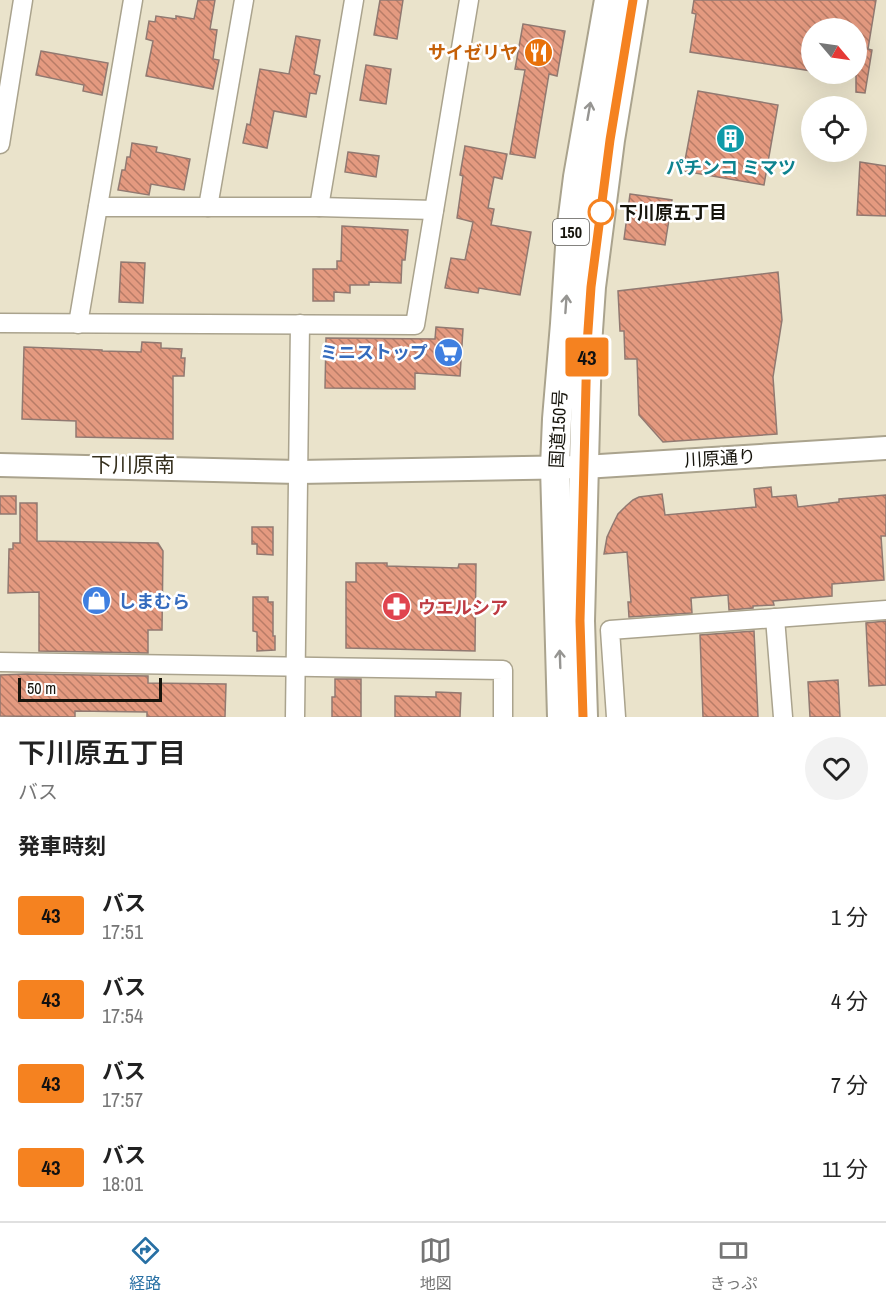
<!DOCTYPE html>
<html lang="ja">
<meta charset="utf-8">
<style>
:root{--surface:#fff;--page:#f2f2f2;--text:#222;--muted:#767676;--line:#e0e0e0;--accent:#2870a4}
body{margin:0;font-family:"Archivo Narrow","Noto Sans JP",sans-serif;background:var(--page);color:var(--text);height:100vh;display:flex;flex-direction:column;font-size:22px;white-space:nowrap}
*{box-sizing:border-box;margin:0}
p{font-size:20px;color:var(--muted)}
.icon{flex:none;width:33px;height:33px;fill:none;stroke:currentColor;stroke-width:2;stroke-linecap:round;stroke-linejoin:round}
.map{position:relative;height:717px;overflow:hidden}
.drawer{display:flex;flex-direction:column;background:var(--surface);flex:1}
.drawer>*{flex:none}
.badge{padding:0 12px;border-radius:4px;font-size:21px;line-height:39px}
.needle{width:39px;rotate:119deg}
.fabs{position:absolute;left:801px;top:18px;display:grid;gap:12px}
.fabs a{display:grid;place-items:center;width:66px;height:66px;border-radius:50%;background:var(--surface);box-shadow:0 6px 24px #0002;font-size:30px}
.scale{position:absolute;left:18px;bottom:15px;width:144px;box-sizing:border-box;padding-left:6px;border:3px solid #16140c;border-top:0;font-size:16px;line-height:21px;white-space:nowrap;color:#16140c;-webkit-text-stroke:4px #fff;paint-order:stroke}
.map>.badge{position:absolute;translate:-50% -50%;box-shadow:0 0 0 3px #fff}
h2{padding:0 18px;font-size:22px;line-height:54px}
.round{display:grid;place-items:center;flex:none;width:63px;height:63px;border-radius:32px;background:var(--page)}
.overview{display:flex;align-items:center;justify-content:space-between;height:102px;padding:0 18px}
h1{font-size:28px;font-weight:600;line-height:45px}
ul{padding:0;list-style:none}
li{display:flex;align-items:center;gap:18px;height:84px;padding:0 18px}
li div{flex:1}
li b{display:block;font-size:22px}
li em{font-style:normal}
li .badge{min-width:66px;font-weight:700;text-align:center}
.tabs{display:flex;justify-content:space-around;align-items:center;height:84px;border-top:2px solid var(--line);background:var(--surface);font-size:16px;color:var(--muted)}
.tabs a{display:grid;justify-items:center;gap:3px}
.tabs .on{color:var(--accent)}
.map>svg:first-child{display:block}
</style>
<div class="map">
<svg width="886" height="717" viewBox="0 0 886 717">
<defs>
<pattern id="building-back-hatch" width="6" height="6" patternUnits="userSpaceOnUse" patternTransform="scale(1.5)"><rect width="6" height="6" fill="#e49a80"/><path d="M-1 5l2 2M0 0l6 6M5-1l2 2" fill="none" stroke="#b87c67"/></pattern>
</defs>
<rect width="100%" height="100%" fill="#eae3cb"/>
<!-- building -->
<g fill="url(#building-back-hatch)" stroke="#917971" stroke-width="1.5">
<path d="M 198,0 L 215,0 L 210,29 L 217,30 L 213,59 L 219,60 L 213,89 L 146,76 L 153,41 L 146,39 L 149,21 L 155,22 L 156,16 L 176,19 L 176,16 L 194,19 Z"/>
<path d="M 380,0 L 403,0 L 397,39 L 374,35 Z"/>
<path d="M 694,0 L 876,0 L 868,49 L 872,50 L 865,93 L 856,92 L 856,28 L 812,28 L 812,71 L 690,52 L 696,14 L 692,13 Z"/>
<path d="M 523,24 L 565,31 L 557,76 L 549,74 L 535,158 L 510,154 L 525,70 L 515,69 Z"/>
<path d="M 296,36 L 320,40 L 314,74 L 320,76 L 316,94 L 310,93 L 306,117 L 274,111 L 267,148 L 243,143 L 247,124 L 250,125 L 260,69 L 289,74 Z"/>
<path d="M 41,51 L 108,63 L 102,95 L 83,91 L 84,85 L 36,75 Z"/>
<path d="M 366,65 L 391,69 L 386,104 L 360,100 Z"/>
<path d="M 698,91 L 778,105 L 764,185 L 683,171 Z"/>
<path d="M 132,143 L 157,147 L 156,152 L 190,159 L 184,190 L 151,184 L 149,195 L 118,190 L 122,170 L 125,170 L 127,157 L 130,157 Z"/>
<path d="M 465,146 L 507,154 L 502,179 L 494,177 L 488,208 L 494,209 L 491,225 L 531,232 L 520,295 L 479,288 L 478,293 L 445,288 L 451,258 L 465,260 L 473,222 L 457,218 L 463,176 L 460,175 Z"/>
<path d="M 348,152 L 379,156 L 376,177 L 345,172 Z"/>
<path d="M 860,162 L 886,166 L 886,216 L 857,215 Z"/>
<path d="M 630,194 L 672,200 L 665,245 L 624,239 Z"/>
<path d="M 342,226 L 408,230 L 405,260 L 402,260 L 401,283 L 369,282 L 369,285 L 350,285 L 350,293 L 334,292 L 334,301 L 313,301 L 313,269 L 337,269 L 337,261 L 341,261 Z"/>
<path d="M 121,262 L 145,263 L 143,303 L 119,302 Z"/>
<path d="M 778,272 L 782,320 L 773,377 L 777,434 L 663,442 L 639,415 L 637,359 L 625,359 L 624,331 L 620,331 L 618,291 Z"/>
<path d="M 436,327 L 463,329 L 460,376 L 415,373 L 415,389 L 325,388 L 326,338 L 435,339 Z"/>
<path d="M 142,342 L 161,343 L 161,348 L 182,349 L 181,358 L 185,358 L 184,376 L 173,376 L 173,439 L 76,437 L 76,421 L 22,419 L 24,347 L 102,350 L 102,351 L 141,352 Z"/>
<path d="M 771,487 L 772,497 L 796,495 L 798,507 L 839,502 L 839,499 L 886,495 L 886,536 L 881,536 L 884,580 L 832,584 L 832,596 L 773,601 L 774,605 L 753,606 L 753,608 L 729,610 L 728,595 L 691,598 L 692,613 L 629,617 L 628,602 L 631,602 L 627,552 L 604,554 L 607,537 L 613,524 L 618,514 L 626,506 L 633,500 L 639,497 L 662,494 L 665,515 L 756,507 L 754,489 Z"/>
<rect x="0" y="496" width="16" height="18"/>
<path d="M 20,503 L 37,503 L 37,541 L 158,543 L 163,551 L 162,630 L 148,630 L 148,653 L 39,651 L 39,592 L 8,593 L 9,549 L 13,549 L 13,543 L 20,543 Z"/>
<path d="M 252,527 L 273,527 L 273,555 L 257,554 L 257,544 L 252,544 Z"/>
<path d="M 356,563 L 387,563 L 387,566 L 458,568 L 459,564 L 476,564 L 475,651 L 346,648 L 346,582 L 356,582 Z"/>
<path d="M 253,597 L 268,597 L 268,602 L 273,602 L 273,636 L 275,636 L 275,650 L 257,651 L 257,632 L 253,631 Z"/>
<path d="M 886,621 L 886,685 L 869,686 L 866,623 Z"/>
<path d="M 754,631 L 758,717 L 703,717 L 700,635 Z"/>
<path d="M 26,674 L 148,676 L 148,683 L 226,684 L 225,717 L 147,717 L 147,712 L 75,711 L 75,717 L 0,716 L 0,675 Z"/>
<path d="M 335,679 L 361,679 L 361,717 L 332,717 L 332,697 L 335,697 Z"/>
<path d="M 838,680 L 840,717 L 810,717 L 808,682 Z"/>
<path d="M 436,692 L 461,693 L 460,717 L 395,717 L 395,696 L 436,697 Z"/>
</g>
<g fill="none" stroke-linecap="round" stroke-linejoin="round">
<defs>
<g id="minor">
<path d="M 0,144 L 23,0"/>
<path d="M 98,207 L 319,207 L 434,210"/>
<path d="M 208,207 L 244,0"/>
<path d="M 319,207 L 354,0"/>
<path d="M 0,323 L 415,325 L 469,0"/>
<path d="M 78,324 L 133,0"/>
<path d="M 775,618 L 783,717"/>
<path d="M 0,662 L 503,670 L 503,717"/>
<path d="M 295,717 L 300,324"/>
<path d="M 616,717 L 610,630 L 886,610"/>
</g>
<path id="tertiary" d="M 0,465 L 299,472 L 584,467 L 886,448"/>
<g id="trunk">
<path d="M 562,717 L 555,467 L 557,419 L 565,324 L 571,232 L 578,177 L 609,0"/>
<path d="M 583,717 L 580,621 L 587,345 L 591,287 L 610,140 L 633,0"/>
</g>
</defs>
<!-- minor casing -->
<use href="#minor" stroke="#aaa38d" stroke-width="21"/>
<!-- tertiary casing -->
<use href="#tertiary" stroke="#aaa38d" stroke-width="26"/>
<!-- trunk casing -->
<use href="#trunk" stroke="#aaa38d" stroke-width="32"/>
<!-- minor -->
<use href="#minor" stroke="#fff" stroke-width="18"/>
<!-- tertiary -->
<use href="#tertiary" stroke="#fff" stroke-width="22"/>
<!-- trunk -->
<use href="#trunk" stroke="#fff" stroke-width="28"/>
</g>
<!-- one-way arrows -->
<defs><path id="oneway-shaft" d="M-6 0H5M1.5-3L5.5 0L1.5 3" fill="none" stroke-width="1.6" stroke-linecap="round" stroke-linejoin="round" transform="scale(1.5)"/></defs>
<g stroke="#969592">
<use href="#oneway-shaft" transform="translate(589 111) rotate(-80)"/>
<use href="#oneway-shaft" transform="translate(566 304) rotate(-86)"/>
<use href="#oneway-shaft" transform="translate(560 659) rotate(-92)"/>
</g>
<g fill="none" stroke-linecap="round" stroke-linejoin="round">
<defs>
<path id="line" d="M 583,717 L 580,621 L 587,345 L 591,287 L 610,140 L 633,0"/>
</defs>
<!-- line casing -->
<use href="#line" stroke="#fff" stroke-width="14"/>
<!-- line -->
<use href="#line" stroke="#f58220" stroke-width="9"/>
</g>
<!-- icons -->
<defs>
<symbol id="restaurant-disc" viewBox="-11 -11 22 22"><circle r="9.5" fill="#e8710a" stroke="#fff"/><path d="M-5-6h1v4h1v-4h1v4h1v-4h1v5L-1.5 .5V6h-2V.5L-5-1ZM5-6V6H3V1.5H1.5Q1.5-4 5-6Z" fill="#fff"/></symbol>
<symbol id="building-disc" viewBox="-11 -11 22 22"><circle r="9.5" fill="#0f9aa8" stroke="#fff"/><path d="M-4-6H4V6H1V3H-1V6H-4ZM-2.5-4.3h1.7v1.8h-1.7ZM.8-4.3h1.7v1.8H.8ZM-2.5-1h1.7V.8h-1.7ZM.8-1h1.7V.8H.8Z" fill="#fff"/></symbol>
<symbol id="supermarket-disc" viewBox="-11 -11 22 22"><circle r="9.5" fill="#3f7fe0" stroke="#fff"/><path d="M-6-5.5h2.5l.6 2H6L4.5 2H-2.5L-4.4-4H-6ZM-1.5 3.2a1.3 1.3 0 1 0 .1 0ZM3 3.2a1.3 1.3 0 1 0 .1 0Z" fill="#fff"/></symbol>
<symbol id="shop-disc" viewBox="-11 -11 22 22"><circle r="9.5" fill="#3f7fe0" stroke="#fff"/><path d="M-5-2.5h2.3a2.7 3.5 0 0 1 5.4 0H5L5.5 6h-11ZM-1.5-2.5h3a1.5 2.3 0 0 0-3 0Z" fill="#fff"/></symbol>
<symbol id="pharmacy-disc" viewBox="-11 -11 22 22"><circle r="9.5" fill="#e0444e" stroke="#fff"/><path d="M-2-6h4v4h4v4h-4v4h-4v-4h-4v-4h4Z" fill="#fff"/></symbol>
</defs>
<g fill-rule="evenodd">
<use href="#restaurant-disc" x="522" y="36" width="33" height="33"/>
<use href="#building-disc" x="714" y="122" width="33" height="33"/>
<use href="#supermarket-disc" x="432" y="336" width="33" height="33"/>
<use href="#shop-disc" x="80" y="584" width="33" height="33"/>
<use href="#pharmacy-disc" x="380" y="590" width="33" height="33"/>
</g>
<!-- markers -->
<circle fill="#fff" stroke="#f58220" stroke-width="3" cx="601" cy="212" r="12"/>
<g text-anchor="middle" dominant-baseline="central" stroke-width="5" stroke-linejoin="round" paint-order="stroke">
<!-- shield labels -->
<rect fill="#fff" stroke="#5c5a55" stroke-width="1.5" x="553" y="219" width="36" height="26" rx="4.5"/>
<g font-size="16" font-weight="bold" fill="#16140c">
<text x="571" y="232">150</text>
</g>
<!-- food labels -->
<g font-size="18" font-weight="bold" fill="#c56008" stroke="#fff" text-anchor="end">
<text x="518" y="52">サイゼリヤ</text>
</g>
<!-- culture labels -->
<g font-size="18" font-weight="bold" fill="#0d838f" stroke="#fff">
<text x="731" y="167">パチンコ ミマツ</text>
</g>
<!-- stop labels -->
<g font-size="18" font-weight="bold" fill="#16140c" stroke="#fff" text-anchor="start">
<text x="619" y="212">下川原五丁目</text>
</g>
<!-- shop labels -->
<g font-size="18" font-weight="bold" fill="#366cbe" stroke="#fff" text-anchor="end">
<text x="428" y="352">ミニストップ</text>
<text x="118" y="601" text-anchor="start">しまむら</text>
</g>
<!-- street labels -->
<g font-size="18" fill="#16140c" stroke="#fff">
<text transform="translate(558 429) rotate(-87)">国道150号</text>
<text transform="translate(720 458) rotate(-3)">川原通り</text>
</g>
<!-- health labels -->
<g font-size="18" font-weight="bold" fill="#be3a42" stroke="#fff" text-anchor="start">
<text x="418" y="607">ウエルシア</text>
</g>
<!-- quarter labels -->
<g font-size="21" fill="#352f1d" stroke="#fff">
<text x="133" y="464">下川原南</text>
</g>
</g>
</svg>
<div class="fabs">
<a><svg class="needle" viewBox="-14 -14 28 28"><path d="M0-13l5 13h-10z" fill="#e53935"/><path d="M0 13l5-13h-10z" fill="#767676"/></svg></a>
<a><svg class="icon" aria-label="locate" viewBox="0 0 24 24"><circle cx="12" cy="12" r="6"/><path d="M12 2v4M12 18v4M2 12h4M18 12h4"/></svg></a>
</div>
<div class="scale">50 m</div>
<b class="badge" style="left:587px;top:357px;background:#f58220;color:#111">43</b>
</div>
<section class="drawer">
<div class="overview"><div><h1>下川原五丁目</h1><p>バス</p></div><a class="round"><svg class="icon" aria-label="heart" viewBox="0 0 24 24"><path d="M12 20l-8-8c-3-5 5-10 8-4 3-6 11-1 8 4z"/></svg></a></div>
<h2>発車時刻</h2>
<ul>
<li><span class="badge" style="background:#f58220;color:#111">43</span><div><b>バス</b><p>17:51</p></div><em>1 分</em></li>
<li><span class="badge" style="background:#f58220;color:#111">43</span><div><b>バス</b><p>17:54</p></div><em>4 分</em></li>
<li><span class="badge" style="background:#f58220;color:#111">43</span><div><b>バス</b><p>17:57</p></div><em>7 分</em></li>
<li><span class="badge" style="background:#f58220;color:#111">43</span><div><b>バス</b><p>18:01</p></div><em>11 分</em></li>
</ul>
</section>
<nav class="tabs">
<a class="on"><svg class="icon" aria-label="directions" viewBox="0 0 24 24"><path d="M12 3l9 9-9 9-9-9zM9 14v-3h6M13 9l2 2-2 2"/></svg>経路</a>
<a><svg class="icon" aria-label="map" viewBox="0 0 24 24"><path d="M3 6l6-2 6 2 6-2v14l-6 2-6-2-6 2zM9 4v14M15 6v14"/></svg>地図</a>
<a><svg class="icon" aria-label="tickets" viewBox="0 0 24 24"><path d="M3 7h18v10H3zM15 7v10"/></svg>きっぷ</a>
</nav>
